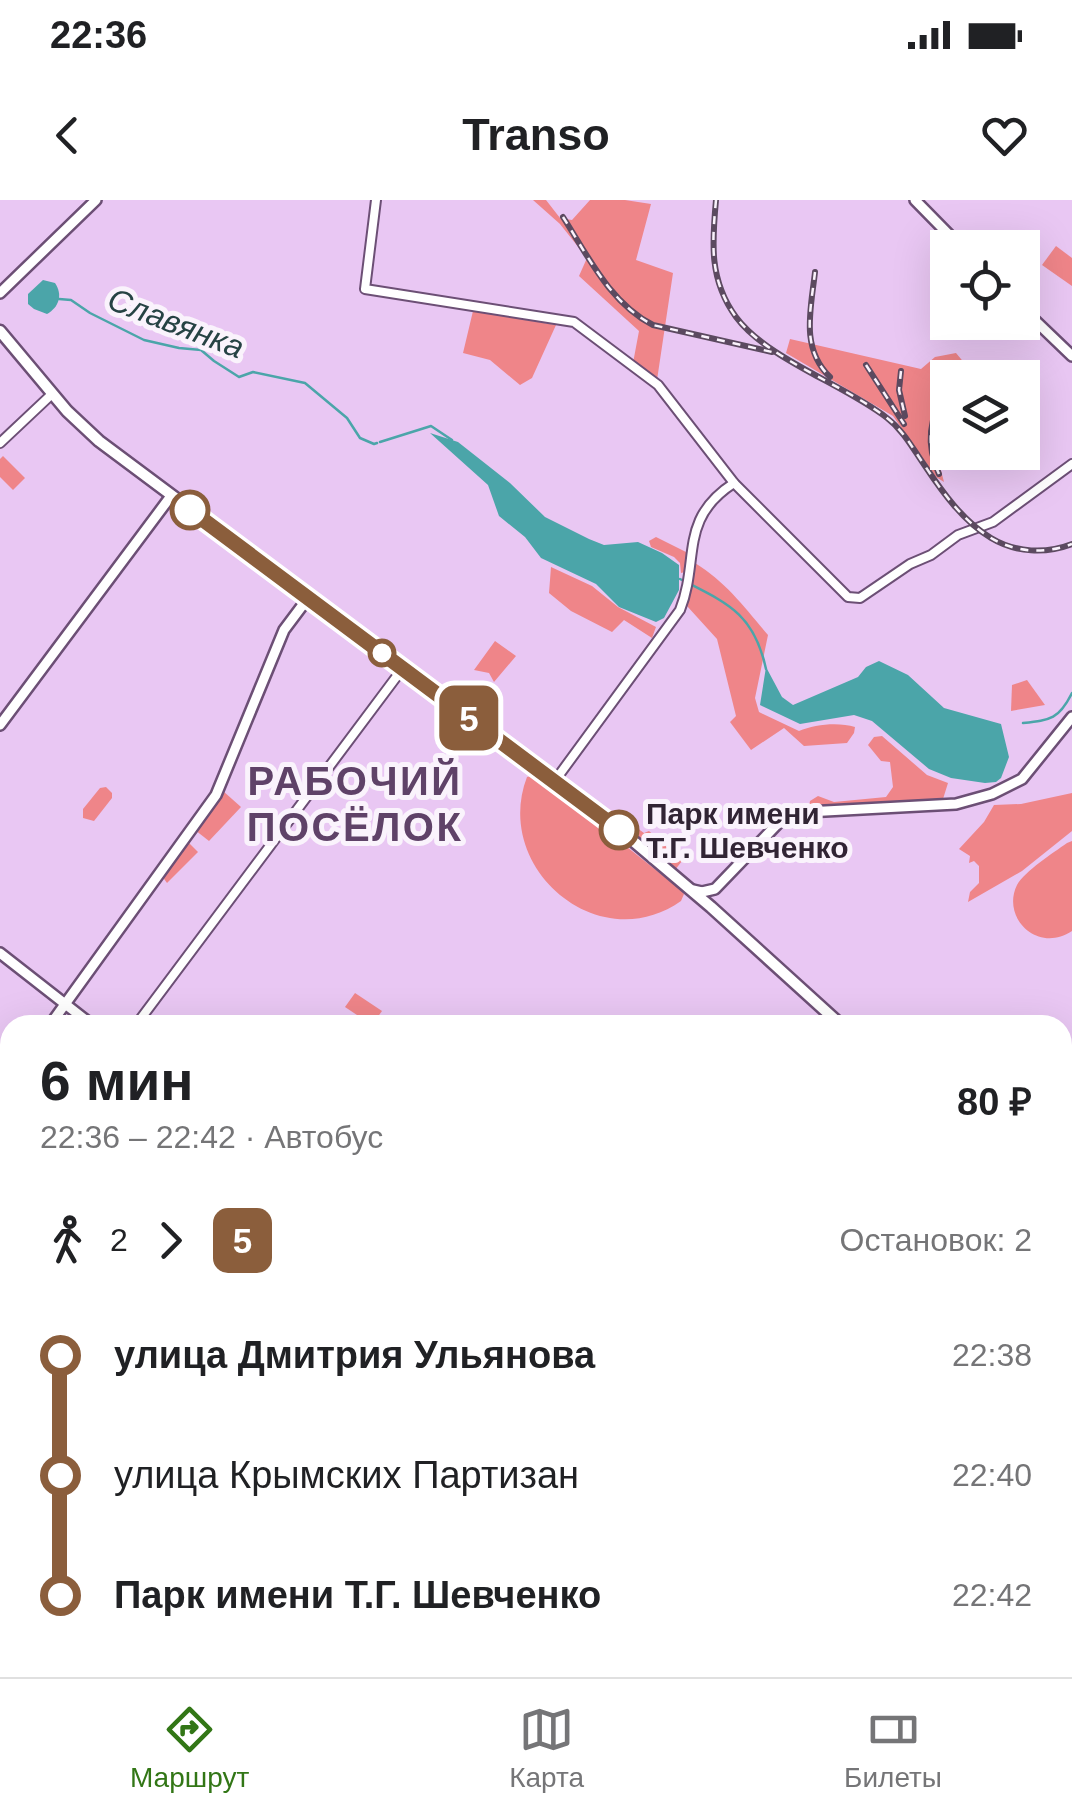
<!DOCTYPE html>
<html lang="ru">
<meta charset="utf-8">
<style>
:root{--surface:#fff;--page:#f2f2f2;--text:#202124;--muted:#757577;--line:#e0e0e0;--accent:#327616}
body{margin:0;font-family:Helvetica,sans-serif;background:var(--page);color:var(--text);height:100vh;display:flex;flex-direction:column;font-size:38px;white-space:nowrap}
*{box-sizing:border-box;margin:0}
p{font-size:32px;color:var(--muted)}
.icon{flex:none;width:55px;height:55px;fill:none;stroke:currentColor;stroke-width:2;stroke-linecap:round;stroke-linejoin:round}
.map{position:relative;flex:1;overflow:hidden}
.drawer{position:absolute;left:0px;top:815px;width:1072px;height:662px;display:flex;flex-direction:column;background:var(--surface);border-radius:30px 30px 0 0;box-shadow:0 10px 40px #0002}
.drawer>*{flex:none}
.badge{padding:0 20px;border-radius:15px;font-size:35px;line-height:65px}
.buttons{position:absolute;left:930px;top:30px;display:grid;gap:20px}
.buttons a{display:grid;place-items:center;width:110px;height:110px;border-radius:0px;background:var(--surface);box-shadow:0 10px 40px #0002;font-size:50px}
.map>.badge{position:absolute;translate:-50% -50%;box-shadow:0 0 0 5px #fff}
.legs{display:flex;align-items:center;gap:15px;height:110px;padding:0 40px;font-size:32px}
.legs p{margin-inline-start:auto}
.headline{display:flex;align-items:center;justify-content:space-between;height:170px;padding:0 40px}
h1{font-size:55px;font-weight:800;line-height:75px}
ul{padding:0 40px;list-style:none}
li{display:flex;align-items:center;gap:35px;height:120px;font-size:38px}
li i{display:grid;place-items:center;width:15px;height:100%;margin:0 12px;background:currentColor}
li i::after{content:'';width:25px;height:25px;margin:-12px;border:8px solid;border-radius:50%;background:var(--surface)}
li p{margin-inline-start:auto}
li:first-child i{background:linear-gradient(#0000 50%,currentColor 0)}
li:last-child i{background:linear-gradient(currentColor 50%,#0000 0)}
.status{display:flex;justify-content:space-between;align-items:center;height:70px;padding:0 50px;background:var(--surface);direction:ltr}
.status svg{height:28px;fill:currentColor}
header{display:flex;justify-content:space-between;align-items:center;height:130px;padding:0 40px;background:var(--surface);font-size:45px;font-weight:800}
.tabs{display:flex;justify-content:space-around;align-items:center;height:140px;border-top:2px solid var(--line);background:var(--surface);font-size:28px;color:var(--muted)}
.tabs a{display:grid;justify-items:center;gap:5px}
.tabs .selected{color:var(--accent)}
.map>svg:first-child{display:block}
</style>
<div class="status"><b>22:36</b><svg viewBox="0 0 49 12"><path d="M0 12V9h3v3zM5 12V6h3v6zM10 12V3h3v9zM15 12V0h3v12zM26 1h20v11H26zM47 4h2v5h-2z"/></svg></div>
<header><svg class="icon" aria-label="back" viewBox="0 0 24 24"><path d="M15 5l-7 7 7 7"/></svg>Transo<svg class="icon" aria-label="heart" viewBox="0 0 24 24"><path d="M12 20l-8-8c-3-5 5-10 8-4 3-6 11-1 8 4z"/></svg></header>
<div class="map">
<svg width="1072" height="1477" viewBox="0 0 1072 1477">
<rect width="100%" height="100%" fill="#e9c7f3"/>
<!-- green -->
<g fill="#ef8589">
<path d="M 533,0 L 546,0 L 560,18 L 572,20 L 590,0 L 625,0 L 651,4 L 636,60 L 673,73 L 657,180 L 633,163 L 639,131 L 579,76 L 587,58 L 560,24 Z"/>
<path d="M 1056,46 L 1072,58 L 1072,86 L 1042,65 Z"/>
<path d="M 473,111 L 556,125 L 532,178 L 520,185 L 490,160 L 463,153 Z"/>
<path d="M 790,139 L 921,169 L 935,157 L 956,153 L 966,165 L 959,177 L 948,178 L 947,200 L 931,232 L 944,282 L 936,277 L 893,216 L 786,153 Z"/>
<path d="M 3,256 L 25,278 L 13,290 L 0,277 L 0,259 Z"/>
<path d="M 656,337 L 688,353 L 685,372 L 681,373 L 680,363 L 674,357 L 651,347 L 649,341 Z"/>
<path d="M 695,363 C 726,382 745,408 768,435 L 755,498 L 759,512 L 799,531 C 815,524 839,522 855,527 L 854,533 L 847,543 L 804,546 L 784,528 L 751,550 L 730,522 L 736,516 L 717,439 L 687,406 Z"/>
<path d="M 551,367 L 592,386 L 618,407 L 656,427 L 652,438 L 624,420 L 612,432 L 571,411 L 549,393 Z"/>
<path d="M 495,441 L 516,456 L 494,482 L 489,473 L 474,470 Z"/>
<path d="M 1027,480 L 1045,505 L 1011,511 L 1012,485 Z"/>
<path d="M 882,536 L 927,575 L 948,583 L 943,599 L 809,606 L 810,601 L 818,596 L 834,602 L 886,597 L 893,587 L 890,562 L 881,561 L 868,545 L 874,537 Z"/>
<path d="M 535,575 L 606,631 L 602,636 L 612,644 L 617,639 L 681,690 L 684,694 L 681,701 C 599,759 492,668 527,577 Z"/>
<path d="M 106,587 L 112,593 L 112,598 L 94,621 L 83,618 L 83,609 L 100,588 Z"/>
<path d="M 223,591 L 241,607 L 209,641 L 195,630 Z"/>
<path d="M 1072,593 L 1072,631 L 1022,671 L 968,702 L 970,692 L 979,683 L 979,666 L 974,661 L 969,663 L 970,656 L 959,649 L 984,622 L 994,605 L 1021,604 Z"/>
<path d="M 630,623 L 644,633 L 649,631 L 682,661 L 675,670 L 627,632 Z"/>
<path d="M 186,640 L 198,652 L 167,683 L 162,676 Z"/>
<path d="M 1072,641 L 1072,731 C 1037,754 1001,717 1017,685 C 1025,671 1053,653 1067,643 Z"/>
<path d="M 355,793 L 382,811 L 372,825 L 345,807 Z"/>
</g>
<!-- water -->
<g fill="#4ba5a9">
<path d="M 43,80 L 55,83 C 63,95 59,107 47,114 L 34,109 L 28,104 L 28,94 Z"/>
<path d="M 430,233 L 458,242 L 510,283 L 545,317 L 589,339 L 604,345 L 638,342 L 662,353 L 679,365 L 679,390 L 664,418 L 656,422 L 619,407 L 596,384 L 541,358 L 525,337 L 499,316 L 488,285 Z"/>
<path d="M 879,461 L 908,475 L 944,508 L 1001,524 L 1009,557 L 1001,578 L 996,582 L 985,583 L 951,578 L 929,569 L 872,521 L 854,515 L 800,524 L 760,505 L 766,467 L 782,497 L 793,505 L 858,477 L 866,467 Z"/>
</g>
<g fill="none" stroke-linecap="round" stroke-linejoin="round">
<!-- stream -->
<g stroke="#4ba5a9" stroke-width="2.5">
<path d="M 59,99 L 71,100 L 90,113 L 144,140 L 179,148 L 201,150 L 214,161 L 239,177 L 253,172 L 305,183 L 347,218 L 360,238 L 374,244 L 377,243"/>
<path d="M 380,242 L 431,226 L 452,240"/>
<path d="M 680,379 C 727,403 754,413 766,469"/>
<path d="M 1023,523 C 1051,520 1059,519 1072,493"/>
</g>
<defs>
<g id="tertiary">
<path d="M 376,0 L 365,89 L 574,122 L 658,185 L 734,283 L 848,397 L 860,398 L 910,364 L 931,355 L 958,335 L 993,322 L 1072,264"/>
<path d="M 0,243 L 52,194"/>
<path d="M 554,582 L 680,410 C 700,360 678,319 734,283"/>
<path d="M 136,825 L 403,468"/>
<path d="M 954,1468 L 961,1477"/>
<path d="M 977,1477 L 989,1468"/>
</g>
<g id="secondary">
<path d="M 915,0 L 962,48"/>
<path d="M 0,93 L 96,0"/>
<path d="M 1022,108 L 1072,156"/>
<path d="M 0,525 L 171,296"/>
<path d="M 693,690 L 702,692 L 715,689 L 788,613 L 956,604 L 992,594 L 1022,579 L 1072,517"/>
<path d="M 0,753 L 92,825"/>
<path d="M 50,825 L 216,595 L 284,430 L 308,398"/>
<path d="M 0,890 L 10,877"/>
<path d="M 1062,1056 L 1072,1049"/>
<path d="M 1062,1176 L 1072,1169"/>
<path d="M 1062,1192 L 1072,1202"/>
<path d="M 796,1468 L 806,1477"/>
<path d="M 384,1477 L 402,1468"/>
</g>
<g id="primary">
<path d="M 0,131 L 67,211 L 99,241 L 619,629 L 711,707 L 841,825"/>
<path d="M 1062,866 L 1072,858"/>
<path d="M 1062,881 L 1072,887"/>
<path d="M 1062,1029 L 1072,1038"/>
</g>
</defs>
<!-- tertiary casing -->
<use href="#tertiary" stroke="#6c4f75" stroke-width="12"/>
<!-- secondary casing -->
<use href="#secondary" stroke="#6c4f75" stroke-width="14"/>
<!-- primary casing -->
<use href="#primary" stroke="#6c4f75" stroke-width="15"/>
<!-- tertiary -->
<use href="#tertiary" stroke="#fff" stroke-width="8"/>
<!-- secondary -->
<use href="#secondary" stroke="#fff" stroke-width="9"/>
<!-- primary -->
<use href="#primary" stroke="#fff" stroke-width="10"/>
<defs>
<g id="rail">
<path d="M 716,0 C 712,43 709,80 736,117 C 767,159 845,185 887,218 C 904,231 913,249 925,266 C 943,293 963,321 991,338 C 1016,353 1046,354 1072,344"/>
<path d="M 563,17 C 588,56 610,103 653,125 L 772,152"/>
<path d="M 815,72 C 811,109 800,148 830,177"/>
<path d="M 866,165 L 904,224"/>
<path d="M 901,171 L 899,190 L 905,216"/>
<path d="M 939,274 C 925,244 929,216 948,189"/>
</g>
</defs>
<!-- rail casing -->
<use href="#rail" stroke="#5c4a60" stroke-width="6"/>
<!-- rail -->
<use href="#rail" stroke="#faf3fc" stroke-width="2.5" stroke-dasharray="8" stroke-linecap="butt"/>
</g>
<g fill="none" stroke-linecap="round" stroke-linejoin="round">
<defs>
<path id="line-1" d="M 190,310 L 619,630"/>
</defs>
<!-- line-1 casing -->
<use href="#line-1" stroke="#fff" stroke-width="22"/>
<!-- line-1 -->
<use href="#line-1" stroke="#8b5e3c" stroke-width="15"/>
</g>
<!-- markers -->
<g fill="#fff" stroke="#8b5e3c" stroke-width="5">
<circle cx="190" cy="310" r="18"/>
<circle cx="382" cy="453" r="12"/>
<circle cx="619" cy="630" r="18"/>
</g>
<g text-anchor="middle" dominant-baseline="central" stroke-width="10" stroke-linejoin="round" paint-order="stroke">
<!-- stop labels -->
<g font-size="30" font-weight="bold" fill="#312434" stroke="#faf3fc" text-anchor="start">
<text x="646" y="613">Парк имени<tspan x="646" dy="34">Т.Г. Шевченко</tspan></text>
</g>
<!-- water labels -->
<g font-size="32" font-style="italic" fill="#264344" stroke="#faf3fc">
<text transform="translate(176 123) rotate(21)">Славянка</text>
</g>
<!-- district labels -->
<g font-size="40" font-weight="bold" letter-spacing="2.5" fill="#5f4268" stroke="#faf3fc">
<text x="355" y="581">РАБОЧИЙ<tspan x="355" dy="46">ПОСЁЛОК</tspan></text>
</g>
</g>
</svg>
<div class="buttons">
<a><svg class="icon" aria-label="locate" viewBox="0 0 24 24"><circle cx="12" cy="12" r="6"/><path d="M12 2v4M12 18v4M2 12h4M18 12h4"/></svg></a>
<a><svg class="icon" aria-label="layers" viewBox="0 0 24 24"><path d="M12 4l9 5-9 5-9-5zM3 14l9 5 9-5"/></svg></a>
</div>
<b class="badge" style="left:469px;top:518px;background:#8b5e3c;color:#fff">5</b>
<section class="drawer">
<div class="headline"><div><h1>6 мин</h1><p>22:36 – 22:42 · Автобус</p></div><b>80 ₽</b></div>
<div class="legs"><svg class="icon" aria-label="walk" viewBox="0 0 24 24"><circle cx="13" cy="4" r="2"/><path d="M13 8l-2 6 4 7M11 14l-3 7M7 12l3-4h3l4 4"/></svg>2<svg class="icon" aria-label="forward" viewBox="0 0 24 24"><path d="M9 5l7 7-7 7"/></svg><b class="badge" style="background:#8b5e3c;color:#fff">5</b><p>Остановок: 2</p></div>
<ul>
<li><i style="color:#8b5e3c"></i><b>улица Дмитрия Ульянова</b><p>22:38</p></li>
<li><i style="color:#8b5e3c"></i><span>улица Крымских Партизан</span><p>22:40</p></li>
<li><i style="color:#8b5e3c"></i><b>Парк имени Т.Г. Шевченко</b><p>22:42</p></li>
</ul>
</section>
</div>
<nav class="tabs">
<a class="selected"><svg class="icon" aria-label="directions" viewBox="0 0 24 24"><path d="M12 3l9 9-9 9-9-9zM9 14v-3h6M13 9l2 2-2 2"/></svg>Маршрут</a>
<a><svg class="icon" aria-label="map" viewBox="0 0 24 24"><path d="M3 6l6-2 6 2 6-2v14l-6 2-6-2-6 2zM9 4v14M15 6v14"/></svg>Карта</a>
<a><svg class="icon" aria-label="tickets" viewBox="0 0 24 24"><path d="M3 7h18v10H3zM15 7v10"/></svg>Билеты</a>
</nav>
